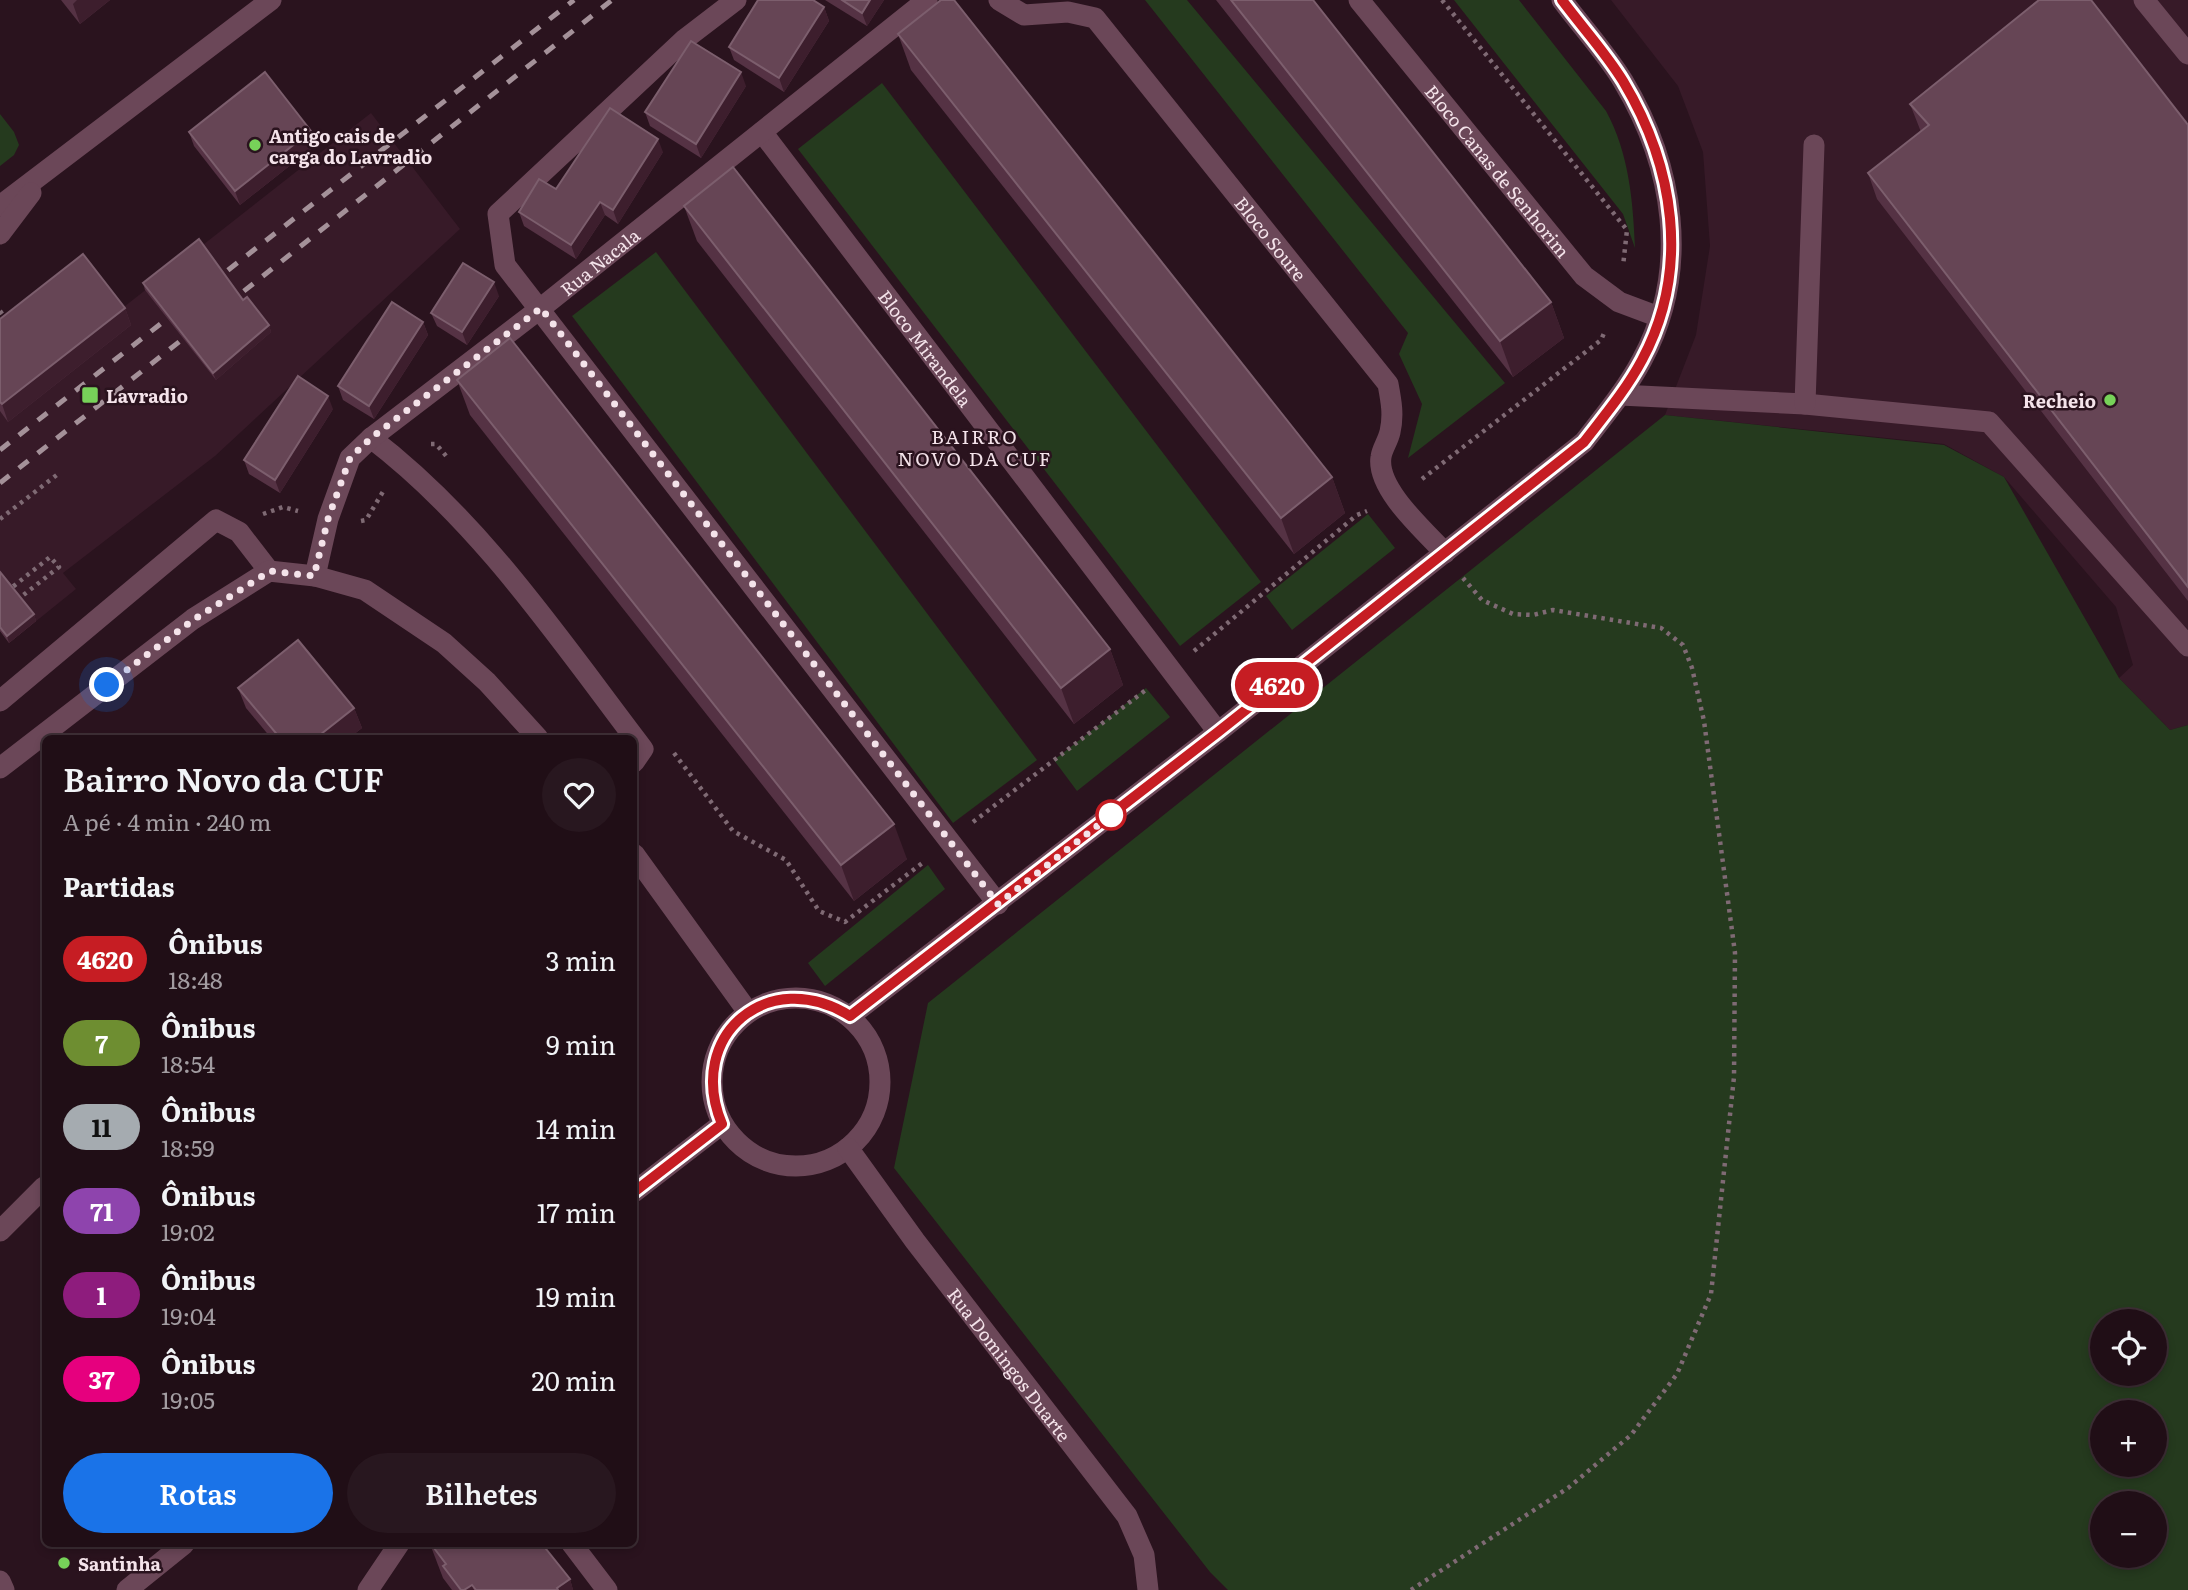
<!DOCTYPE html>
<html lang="pt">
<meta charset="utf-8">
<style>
:root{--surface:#200e16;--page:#28171f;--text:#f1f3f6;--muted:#a29ca1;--line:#3d2e35;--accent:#1a73e8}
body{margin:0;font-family:Literata,serif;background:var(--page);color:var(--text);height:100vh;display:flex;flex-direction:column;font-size:26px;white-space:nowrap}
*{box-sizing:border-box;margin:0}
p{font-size:23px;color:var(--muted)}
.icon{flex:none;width:38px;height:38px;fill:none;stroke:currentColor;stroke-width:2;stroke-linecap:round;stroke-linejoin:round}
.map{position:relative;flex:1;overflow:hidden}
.side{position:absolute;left:42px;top:735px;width:595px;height:812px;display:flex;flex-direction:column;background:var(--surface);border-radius:10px;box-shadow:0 4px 10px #0003,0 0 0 2px var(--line)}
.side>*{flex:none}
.badge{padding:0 14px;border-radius:23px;font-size:24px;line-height:46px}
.fabs{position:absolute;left:2090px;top:1309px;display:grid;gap:14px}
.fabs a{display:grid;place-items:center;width:77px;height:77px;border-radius:50%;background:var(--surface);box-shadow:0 4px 10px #0003,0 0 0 2px var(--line);font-size:35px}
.you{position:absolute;width:35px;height:35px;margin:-18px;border:5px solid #fff;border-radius:50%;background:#1a73e8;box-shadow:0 0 0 10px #1a73e833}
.map>.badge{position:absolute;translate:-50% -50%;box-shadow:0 0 0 4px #fff}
h2{padding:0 21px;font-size:26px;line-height:63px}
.round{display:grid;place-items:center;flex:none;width:74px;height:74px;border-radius:37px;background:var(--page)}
.headline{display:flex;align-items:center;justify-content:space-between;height:119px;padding:0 21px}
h1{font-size:33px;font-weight:600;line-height:52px}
.cta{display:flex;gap:14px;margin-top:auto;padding:14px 21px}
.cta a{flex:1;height:80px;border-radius:42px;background:var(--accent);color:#fff;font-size:28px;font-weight:600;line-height:80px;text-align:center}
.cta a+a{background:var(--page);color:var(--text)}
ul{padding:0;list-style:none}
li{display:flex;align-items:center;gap:21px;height:84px;padding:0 21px}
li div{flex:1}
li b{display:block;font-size:26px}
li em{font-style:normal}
li .badge{min-width:77px;font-weight:700;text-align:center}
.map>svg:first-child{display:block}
</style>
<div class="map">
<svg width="2188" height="1590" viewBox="0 0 2188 1590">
<rect width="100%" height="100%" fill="#2a131e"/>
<!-- built -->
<g fill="#371a28">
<path d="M 1611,0 L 2188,0 L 2188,725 L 2170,730 L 2119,678 L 2133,665 L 2116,607 L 2004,477 L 1944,444 L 1665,415 L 1696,335 L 1710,246 L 1703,152 L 1678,86 Z"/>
<path d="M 371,113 L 460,229 L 215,456 L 63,573 L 76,589 L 9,643 L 0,631 L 0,341 L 120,310 Z"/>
</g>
<!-- green -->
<g fill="#253a1e" fill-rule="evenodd">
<path d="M 1145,0 L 1187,0 L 1505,383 L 1408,458 L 1422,404 L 1399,354 L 1408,333 Z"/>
<path d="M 1454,0 L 1519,0 L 1606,111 C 1629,153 1633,201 1635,248 L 1623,214 Z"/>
<path d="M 882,83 L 1261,582 L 1180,646 L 798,149 Z"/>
<path d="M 0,114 L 14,132 L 19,145 L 14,155 L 0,166 Z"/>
<path d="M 656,252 L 1037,760 L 953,823 L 572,316 Z"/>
<path d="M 1665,415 L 1944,445 L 2004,477 L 2119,678 L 2170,730 L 2188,725 L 2188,1590 L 1228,1590 L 1210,1572 L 894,1168 L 928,1003 ZM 2102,1321 L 2154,1321 L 2154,1374 L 2102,1374 ZM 2102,1412 L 2154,1412 L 2154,1465 L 2102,1465 ZM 2102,1503 L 2154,1503 L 2154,1556 L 2102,1556 Z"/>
<path d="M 1368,514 L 1395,548 L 1292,630 L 1266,596 Z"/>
<path d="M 1146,688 L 1170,717 L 1077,791 L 1054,760 Z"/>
<path d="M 928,865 L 945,889 L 825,986 L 808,963 Z"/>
</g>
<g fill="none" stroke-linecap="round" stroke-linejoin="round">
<!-- path -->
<g stroke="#7f6a74" stroke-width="4.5" stroke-dasharray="3.5 5" stroke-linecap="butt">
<path d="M 1442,0 L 1627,230 L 1623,266"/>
<path d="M 0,311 L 7,320"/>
<path d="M 431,444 L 436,444 L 447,457"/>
<path d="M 1422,479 L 1601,340 L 1605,331"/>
<path d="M 263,514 L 283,507 L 298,511"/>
<path d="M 0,519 L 58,474"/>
<path d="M 361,521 L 366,520 L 384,490"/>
<path d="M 0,597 L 50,557 L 59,567 L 17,600"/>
<path d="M 1194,651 L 1357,515 L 1367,511"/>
<path d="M 674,753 L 733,831 L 786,860 L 819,911 L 845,922 L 925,861"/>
<path d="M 973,822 L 1147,689"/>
<path d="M 1411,1590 L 1568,1488 L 1631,1435 L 1677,1374 L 1711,1294 L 1734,1077 L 1735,953 L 1704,721 L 1692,668 L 1683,645 L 1661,628 L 1553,610 L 1533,615 L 1513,614 L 1482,600 L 1463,578"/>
</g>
<!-- minor -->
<g stroke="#6b4758" stroke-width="21">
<path d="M 736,0 L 685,39 L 498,214 L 505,265 L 998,904"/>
<path id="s1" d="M 999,0 L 1024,15 L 1068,12 L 1095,18 L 1388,384 C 1391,400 1394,415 1390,432 C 1388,441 1382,449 1381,457 C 1376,489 1425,531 1445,553"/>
<path id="s2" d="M 1359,0 L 1584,276 L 1619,302 L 1659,317"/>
<path d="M 2144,0 L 2188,54"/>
<path id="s3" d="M 762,132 L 1218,732"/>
<path d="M 0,206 L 271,0"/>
<path d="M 0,234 L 31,193"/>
<path d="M 1620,395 L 1805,404 L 1989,422 L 2188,646"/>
<path d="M 1805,404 L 1814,145"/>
<path d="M 371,438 C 481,522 559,639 643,749 L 634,762"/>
<path id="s4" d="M 315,576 L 328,519 L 350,458 L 371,438 L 541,308 L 927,0"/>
<path d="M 0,701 L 216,520 L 239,532 L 269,571"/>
<path d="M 0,768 L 193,619 L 269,571 L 315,576 L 365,590 L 444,643 L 487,682 L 538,738"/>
<path d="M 634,854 L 748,1012"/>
<circle cx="796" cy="1082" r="84"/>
<path d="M 850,1016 L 1218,732 L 1584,442 C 1604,416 1626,390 1642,360 C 1691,269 1674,166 1623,81 C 1606,53 1582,27 1562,0"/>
<path id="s5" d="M 848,1148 L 915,1241 L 1127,1516 L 1144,1555 L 1148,1590"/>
<path d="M 634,1192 L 722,1124"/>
<path d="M 0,1231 L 44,1187"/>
<path d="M 572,1544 L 607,1590"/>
<path d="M 0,1581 L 4,1590"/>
<path d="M 127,1590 L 184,1544"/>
<path d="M 368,1590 L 399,1544"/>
</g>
<!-- rail -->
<g stroke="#a49199" stroke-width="5" stroke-dasharray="12 12" stroke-linecap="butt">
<path d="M 209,285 L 574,0"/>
<path d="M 225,306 L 612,0"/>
<path d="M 0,450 L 182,307"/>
<path d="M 0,483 L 198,327"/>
</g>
</g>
<!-- wall -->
<g fill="#553244">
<path d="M 61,0 L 110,0 L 80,24 Z"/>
<path d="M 825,0 L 884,0 L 867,26 Z"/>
<path d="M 1216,0 L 1313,0 L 1551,302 L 1564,338 L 1513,377 Z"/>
<path d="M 824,7 L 829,21 L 784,92 L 734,60 L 729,47 Z"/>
<path d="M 898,34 L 1332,477 L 1345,513 L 1294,554 L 911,70 Z"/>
<path d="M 746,86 L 701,158 L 650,126 L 645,112 Z"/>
<path d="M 1910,104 L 2188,125 L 2188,601 L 1877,199 L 1868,173 L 1921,132 Z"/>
<path d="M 189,132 L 316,145 L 240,205 L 194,146 Z"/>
<path d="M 663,152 L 618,224 L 605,215 L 576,259 L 524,226 L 519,212 L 556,189 Z"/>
<path d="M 684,206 L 1110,649 L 1123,685 L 1074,724 L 697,241 Z"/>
<path d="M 143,283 L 269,325 L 271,332 L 216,380 L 145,290 Z"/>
<path d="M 499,296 L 467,345 L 437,326 L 431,313 Z"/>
<path d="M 125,308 L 131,325 L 8,422 L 0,411 L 0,319 Z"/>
<path d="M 423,322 L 428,335 L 374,419 L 343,400 L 338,386 Z"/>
<path d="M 457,380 L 907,859 L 854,901 L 470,415 Z"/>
<path d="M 333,409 L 280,493 L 249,474 L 244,460 Z"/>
<path d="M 0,572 L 34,614 L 36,621 L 9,643 L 0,631 Z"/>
<path d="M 238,688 L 354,708 L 362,728 L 349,738 L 271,738 L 246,708 Z"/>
<path d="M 430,1544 L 570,1579 L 573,1590 L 452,1590 L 443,1578 Z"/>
</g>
<!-- shaded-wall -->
<g fill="#3d1e2d">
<path d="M 77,0 L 110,0 L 80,24 L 73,4 Z"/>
<path d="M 870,0 L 884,0 L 867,26 L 862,13 Z"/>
<path d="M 824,7 L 829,21 L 784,92 L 779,78 Z"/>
<path d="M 741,72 L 746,86 L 701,158 L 696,144 Z"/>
<path d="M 311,131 L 316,145 L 240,205 L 235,191 Z"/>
<path d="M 658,139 L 663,152 L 618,224 L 613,210 Z"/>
<path d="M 600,202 L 605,215 L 576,259 L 571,245 Z"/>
<path d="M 494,282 L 499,296 L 467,345 L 462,332 Z"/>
<path d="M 1551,302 L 1564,338 L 1513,377 L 1500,341 Z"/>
<path d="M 125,308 L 131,325 L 8,422 L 2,404 Z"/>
<path d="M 423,322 L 428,335 L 374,419 L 369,406 Z"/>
<path d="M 269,325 L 271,332 L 216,380 L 213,373 Z"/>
<path d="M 328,396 L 333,409 L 280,493 L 275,480 Z"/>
<path d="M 1332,477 L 1345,513 L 1294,554 L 1281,518 Z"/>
<path d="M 34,614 L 36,621 L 9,643 L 7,636 Z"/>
<path d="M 1110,649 L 1123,685 L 1074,724 L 1061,688 Z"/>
<path d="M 354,708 L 362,728 L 349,738 L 316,738 Z"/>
<path d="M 894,824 L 907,859 L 854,901 L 841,865 Z"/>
<path d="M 570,1579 L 573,1590 L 558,1590 L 557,1588 Z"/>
<path d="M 472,1585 L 474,1590 L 464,1590 Z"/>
</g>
<!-- building -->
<g fill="#664555" stroke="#7c5e6d" stroke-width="2">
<path d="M 758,0 L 813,0 L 824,7 L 779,78 L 729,47 Z"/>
<path d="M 842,0 L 870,0 L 862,13 Z"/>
<path d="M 941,0 L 954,0 L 1332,477 L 1281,518 L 898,34 Z"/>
<path d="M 1231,0 L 1313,0 L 1551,302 L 1500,341 Z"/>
<path d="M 2039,0 L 2091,0 L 2188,125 L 2188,587 L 1868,173 L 1929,125 L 1910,104 Z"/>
<path d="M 691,41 L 741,72 L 696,144 L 645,112 Z"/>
<path d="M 265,72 L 311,131 L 235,191 L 189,132 Z"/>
<path d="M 610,108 L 658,139 L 613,210 L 600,202 L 571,245 L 519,212 L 539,179 L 556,189 Z"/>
<path d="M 733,167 L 1110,649 L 1061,688 L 684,206 Z"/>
<path d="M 199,239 L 243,300 L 247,297 L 269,325 L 213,373 L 143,283 Z"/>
<path d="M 83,254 L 125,308 L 2,404 L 0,402 L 0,319 Z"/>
<path d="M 463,263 L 494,282 L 462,332 L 431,313 Z"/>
<path d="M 392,302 L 423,322 L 369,406 L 338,386 Z"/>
<path d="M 510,338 L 894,824 L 841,865 L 457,380 Z"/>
<path d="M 298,376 L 328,396 L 275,480 L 244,460 Z"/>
<path d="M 0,572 L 34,614 L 7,636 L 0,627 Z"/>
<path d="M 298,640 L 354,708 L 316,738 L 280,738 L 238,688 Z"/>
<path d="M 431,1544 L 542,1544 L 570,1579 L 557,1588 L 558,1590 L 476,1590 L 472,1585 L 464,1590 L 461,1590 L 443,1566 L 446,1564 Z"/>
</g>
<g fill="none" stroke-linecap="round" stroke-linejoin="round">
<defs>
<path id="line" d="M 634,1192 L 722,1124 C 685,1035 769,965 850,1016 L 1218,732 L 1584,442 C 1604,416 1626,390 1642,360 C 1691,269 1674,166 1623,81 C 1606,53 1582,27 1562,0"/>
</defs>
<!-- line casing -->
<use href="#line" stroke="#fff" stroke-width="16"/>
<!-- line -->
<use href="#line" stroke="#c61d23" stroke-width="10"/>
<!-- walk -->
<path stroke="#f4e3ea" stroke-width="7" stroke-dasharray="0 12.6" d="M 107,685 L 193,620 L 270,571 L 314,576 L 328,519 L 350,458 L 371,438 L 541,308 L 998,904 L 1111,815"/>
</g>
<!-- markers -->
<g fill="#77d259" stroke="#2a131e" stroke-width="2.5">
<circle cx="255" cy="145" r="7"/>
<rect x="81" y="386" width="18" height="18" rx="3.5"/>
<circle cx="2110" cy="400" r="7"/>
<circle cx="64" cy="1563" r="7"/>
</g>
<circle fill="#fff" stroke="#c61d23" stroke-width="3.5" cx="1111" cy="815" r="14"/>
<g text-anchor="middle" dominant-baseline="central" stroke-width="5" stroke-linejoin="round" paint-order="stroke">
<!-- poi labels -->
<g font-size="18" font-weight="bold" fill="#f4e3ea" stroke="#2a131e" text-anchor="start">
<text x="269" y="135">Antigo cais de<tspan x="269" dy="21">carga do Lavradio</tspan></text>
<text x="106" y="395">Lavradio</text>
<text x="2096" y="400" text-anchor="end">Recheio</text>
<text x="78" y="1563">Santinha</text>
</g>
<!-- street labels -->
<g font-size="18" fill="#f4e3ea" stroke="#2a131e">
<text stroke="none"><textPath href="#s2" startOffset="220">Bloco Canas de Senhorim</textPath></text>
<text stroke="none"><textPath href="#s1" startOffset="383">Bloco Soure</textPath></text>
<text stroke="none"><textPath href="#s4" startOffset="441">Rua Nacala</textPath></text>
<text stroke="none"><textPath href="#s3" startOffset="271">Bloco Mirandela</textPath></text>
<text stroke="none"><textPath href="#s5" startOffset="270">Rua Domingos Duarte</textPath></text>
</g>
<!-- neighbourhood labels -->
<g font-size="19" letter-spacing="2" fill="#f4e3ea" stroke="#2a131e">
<text x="975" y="436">BAIRRO<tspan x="975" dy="22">NOVO DA CUF</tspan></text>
</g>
</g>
</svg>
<div class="fabs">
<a><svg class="icon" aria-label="locate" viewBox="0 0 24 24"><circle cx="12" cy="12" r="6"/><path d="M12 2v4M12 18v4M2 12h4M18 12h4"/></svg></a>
<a>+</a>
<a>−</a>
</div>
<div class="you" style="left:107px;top:685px"></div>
<b class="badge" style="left:1277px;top:685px;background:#c61d23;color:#fff">4620</b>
<section class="side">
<div class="headline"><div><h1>Bairro Novo da CUF</h1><p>A pé · 4 min · 240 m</p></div><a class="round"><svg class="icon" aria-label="heart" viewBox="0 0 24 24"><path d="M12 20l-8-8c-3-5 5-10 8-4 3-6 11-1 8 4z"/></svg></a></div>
<h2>Partidas</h2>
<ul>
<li><span class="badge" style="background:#c61d23;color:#fff">4620</span><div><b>Ônibus</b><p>18:48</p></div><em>3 min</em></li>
<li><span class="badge" style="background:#6e8e31;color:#fff">7</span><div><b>Ônibus</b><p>18:54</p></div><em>9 min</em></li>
<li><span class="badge" style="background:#a5abb0;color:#111">11</span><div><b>Ônibus</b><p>18:59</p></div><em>14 min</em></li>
<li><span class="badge" style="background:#8e44ad;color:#fff">71</span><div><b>Ônibus</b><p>19:02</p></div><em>17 min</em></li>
<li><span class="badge" style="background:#8e1c7d;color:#fff">1</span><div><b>Ônibus</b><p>19:04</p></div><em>19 min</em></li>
<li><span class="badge" style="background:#e6007e;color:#fff">37</span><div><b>Ônibus</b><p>19:05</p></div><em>20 min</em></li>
</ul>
<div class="cta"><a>Rotas</a><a>Bilhetes</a></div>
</section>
</div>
